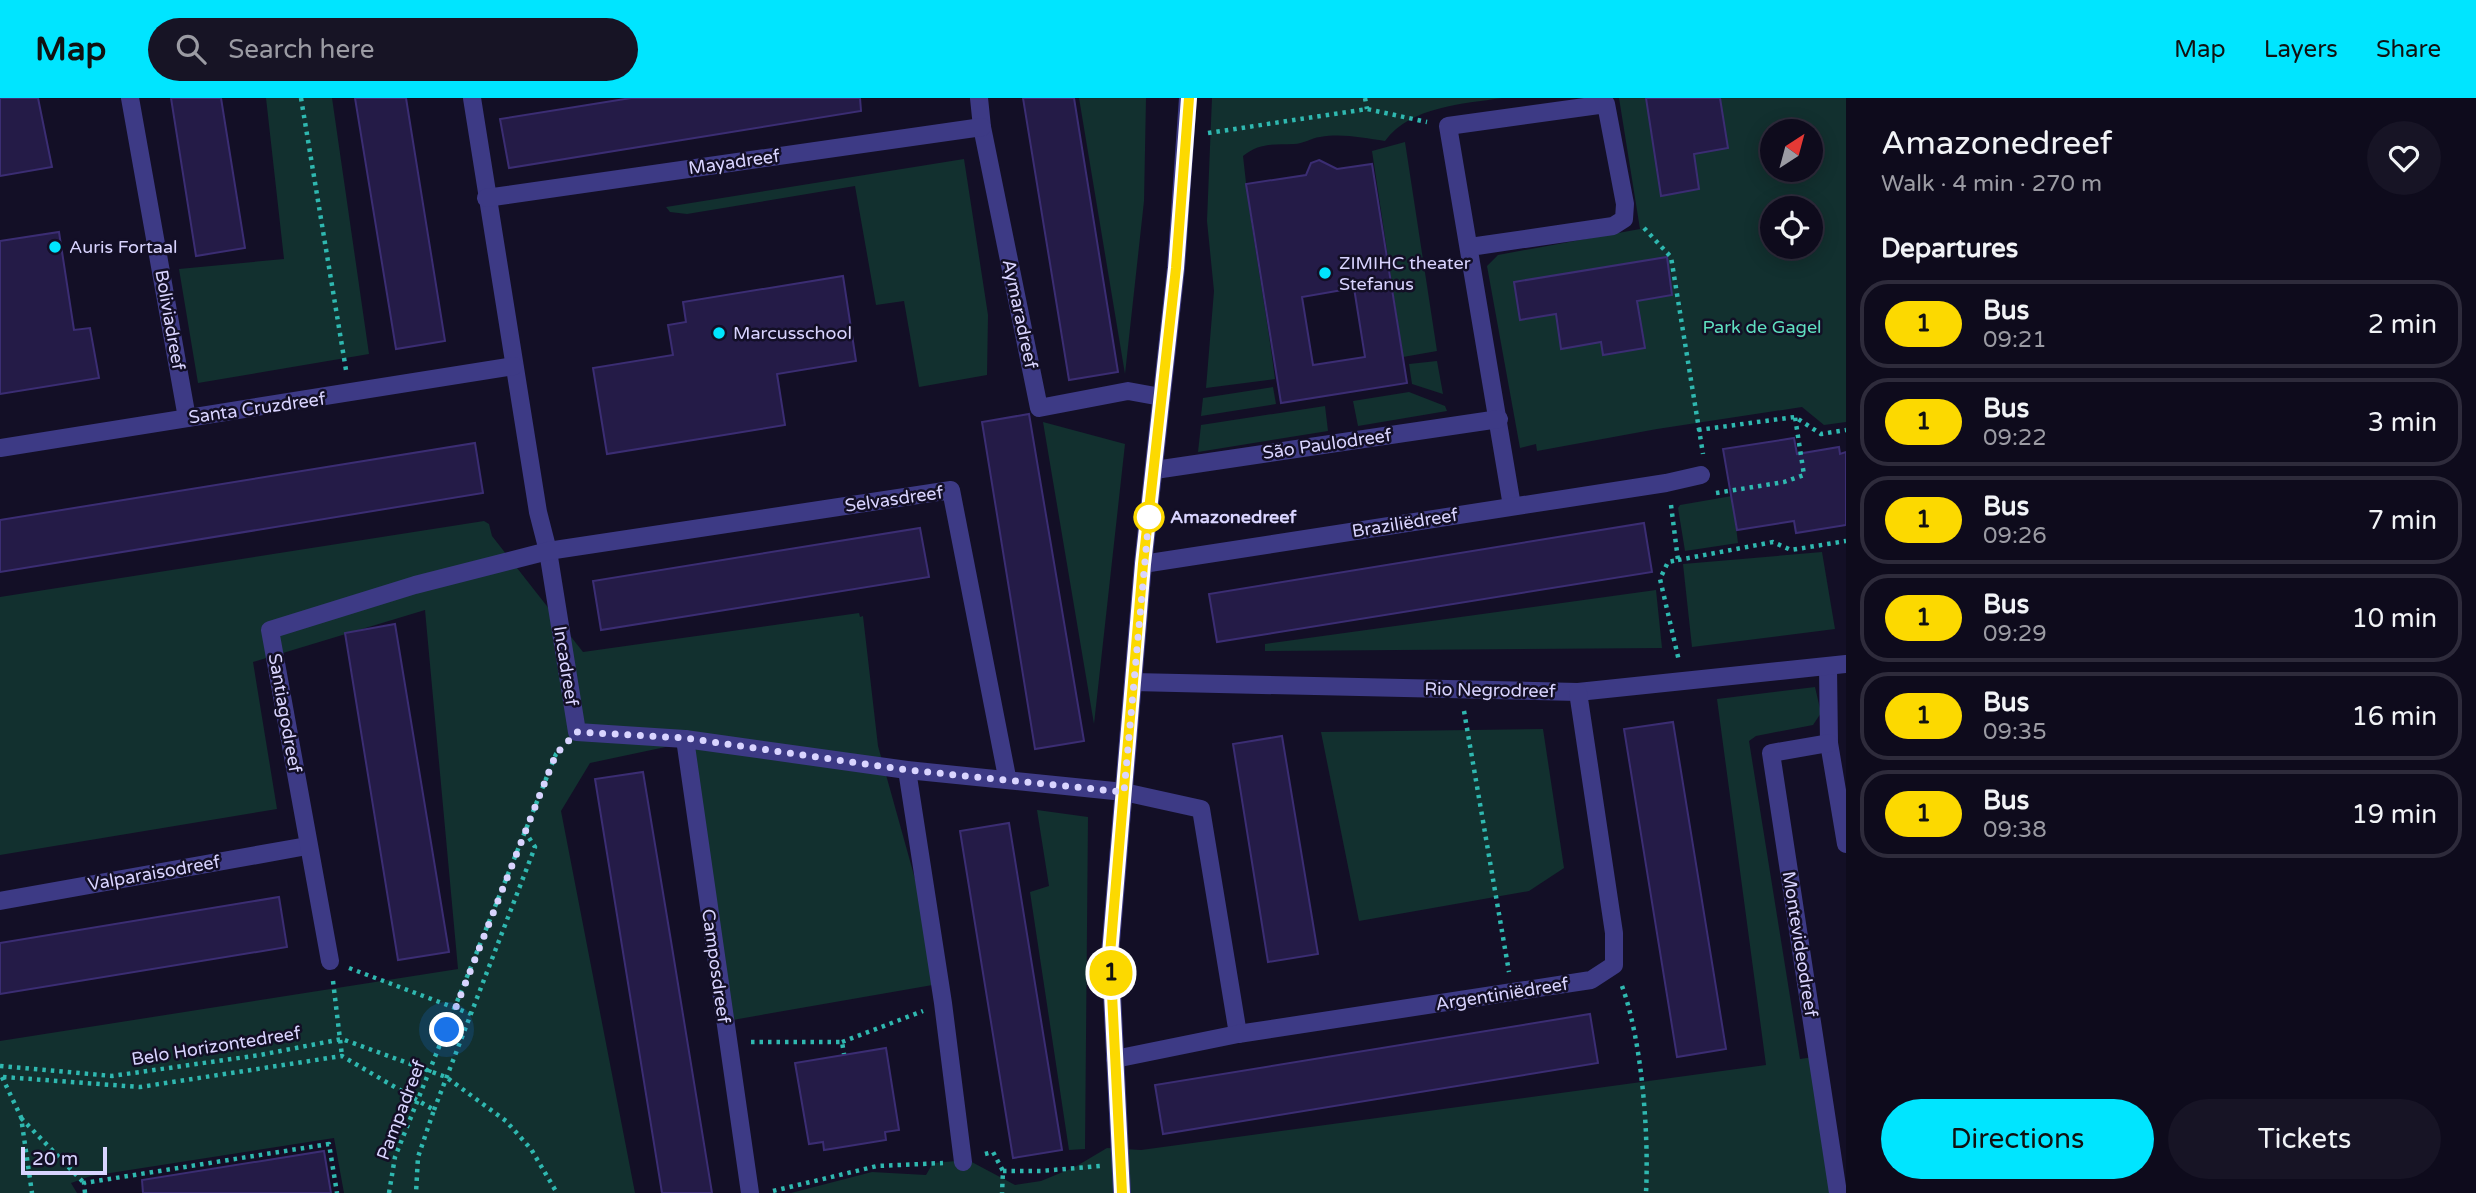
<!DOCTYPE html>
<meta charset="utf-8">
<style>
:root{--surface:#0e0b1c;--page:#171425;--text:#f1f3f6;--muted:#9b9ba3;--line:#2e2b3b;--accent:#00e5ff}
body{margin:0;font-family:"Varela Round",sans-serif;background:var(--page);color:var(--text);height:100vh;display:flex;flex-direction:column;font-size:26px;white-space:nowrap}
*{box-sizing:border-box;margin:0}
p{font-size:23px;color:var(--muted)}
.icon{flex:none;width:38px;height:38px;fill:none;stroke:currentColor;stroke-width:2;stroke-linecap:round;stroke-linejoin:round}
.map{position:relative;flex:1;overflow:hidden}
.panel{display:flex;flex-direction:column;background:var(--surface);width:630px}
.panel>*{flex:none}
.badge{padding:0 14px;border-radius:23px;font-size:24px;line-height:46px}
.needle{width:46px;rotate:36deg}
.fabs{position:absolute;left:1760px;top:21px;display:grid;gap:14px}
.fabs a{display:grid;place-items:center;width:63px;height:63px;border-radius:50%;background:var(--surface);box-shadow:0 4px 18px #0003,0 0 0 2px var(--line);font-size:35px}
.scale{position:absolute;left:21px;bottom:18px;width:86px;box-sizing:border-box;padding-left:7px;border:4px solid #d9d4ff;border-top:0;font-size:19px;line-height:24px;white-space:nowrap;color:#d9d4ff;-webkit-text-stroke:5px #130f26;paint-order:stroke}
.you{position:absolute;width:35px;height:35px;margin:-18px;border:5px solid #fff;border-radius:50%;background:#1a73e8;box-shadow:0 0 0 10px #1a73e833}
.map>.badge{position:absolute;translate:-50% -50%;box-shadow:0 0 0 4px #fff}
h2{padding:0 35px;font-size:26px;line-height:63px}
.round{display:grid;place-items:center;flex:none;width:74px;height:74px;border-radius:37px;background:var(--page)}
.overview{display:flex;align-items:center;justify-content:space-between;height:119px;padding:0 35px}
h1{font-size:33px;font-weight:600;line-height:52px}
.cta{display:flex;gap:14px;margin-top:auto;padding:14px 35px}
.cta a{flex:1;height:80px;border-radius:42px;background:var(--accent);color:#111;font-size:28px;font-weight:600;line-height:80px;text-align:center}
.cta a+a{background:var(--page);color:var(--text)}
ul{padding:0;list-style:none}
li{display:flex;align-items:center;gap:21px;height:88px;margin:0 14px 10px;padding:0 21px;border:4px solid var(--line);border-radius:28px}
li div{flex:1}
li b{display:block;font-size:26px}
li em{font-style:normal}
li .badge{min-width:77px;font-weight:700;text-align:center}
header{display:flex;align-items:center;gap:42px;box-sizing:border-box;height:98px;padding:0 35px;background:var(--accent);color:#111}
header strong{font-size:33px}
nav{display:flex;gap:38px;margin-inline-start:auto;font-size:24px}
.search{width:490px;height:63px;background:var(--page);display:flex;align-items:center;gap:18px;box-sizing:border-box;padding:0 24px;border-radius:38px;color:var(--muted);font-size:26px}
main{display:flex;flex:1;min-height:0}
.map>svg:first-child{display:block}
</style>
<header>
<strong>Map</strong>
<div class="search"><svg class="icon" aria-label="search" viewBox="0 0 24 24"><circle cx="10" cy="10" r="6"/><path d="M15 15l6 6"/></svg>Search here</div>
<nav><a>Map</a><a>Layers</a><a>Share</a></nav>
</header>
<main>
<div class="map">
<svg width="1846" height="1095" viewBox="0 0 1846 1095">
<rect width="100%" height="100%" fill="#130f26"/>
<!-- green -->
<g fill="#12302f" fill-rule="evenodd">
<path d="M 266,0 L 332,0 L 369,256 L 198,285 L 179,171 L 284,161 Z"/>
<path d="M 1079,0 L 1146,0 L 1144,103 L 1125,276 Z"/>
<path d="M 1212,0 L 1502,0 C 1463,6 1411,8 1385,43 C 1364,40 1342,35 1320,39 C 1311,40 1303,46 1294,46 C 1274,47 1260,44 1243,58 C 1251,135 1265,202 1275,281 L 1206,290 L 1214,193 L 1207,123 Z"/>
<path d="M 1619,0 L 1846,0 L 1846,324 L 1824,327 L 1802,309 L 1657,331 L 1537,353 L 1536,346 L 1520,350 L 1487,168 L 1498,157 L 1640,131 ZM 1773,33 L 1811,33 L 1811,72 L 1773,72 ZM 1773,110 L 1811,110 L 1811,149 L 1773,149 Z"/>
<path d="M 1405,44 L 1437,253 L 1403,259 L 1372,53 Z"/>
<path d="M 964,61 L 988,217 L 987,277 L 919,289 L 904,203 L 876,207 L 855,88 L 687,116 L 670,114 L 666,109 Z"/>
<path d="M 1437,263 L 1443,296 L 1412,286 L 1409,266 Z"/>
<path d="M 1273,289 L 1276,306 L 1201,318 L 1203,300 Z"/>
<path d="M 1409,294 L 1445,308 L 1447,313 L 1358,328 L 1353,303 Z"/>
<path d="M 1325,308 L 1328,333 L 1198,354 L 1201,327 Z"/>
<path d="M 1043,324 L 1125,346 L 1094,626 Z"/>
<path d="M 1732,398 L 1738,445 L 1685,453 L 1678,410 L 1680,407 Z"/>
<path d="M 484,423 L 489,426 L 492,438 L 583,554 L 859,515 L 860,519 L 863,518 L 878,648 L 944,885 L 727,923 L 689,644 L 590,665 L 561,713 L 635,1095 L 344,1095 L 334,1040 L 91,1078 L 71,1085 L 77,1095 L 0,1095 L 0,943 L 458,871 L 425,512 L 253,564 L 277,711 L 0,757 L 0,499 Z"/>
<path d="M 1822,454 L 1835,531 L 1692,549 L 1683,466 Z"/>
<path d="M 1656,492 L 1662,550 L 1265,553 L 1265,546 Z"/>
<path d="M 1815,589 L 1821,615 L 1813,627 L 1756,638 L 1749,643 L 1800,961 L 1821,958 L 1842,1095 L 791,1095 L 872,1074 L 926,1077 L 933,1065 L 968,1062 L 1015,1087 L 1041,1083 L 1075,1069 L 1107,1050 L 1141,1052 L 1766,967 L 1717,601 Z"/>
<path d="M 1543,631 L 1564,770 L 1529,793 L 1359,823 L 1321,634 Z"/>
<path d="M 1037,712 L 1088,719 L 1085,1051 L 1069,1052 L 1030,794 L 1049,788 Z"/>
</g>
<!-- building -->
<g fill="#241b47" stroke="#3b2d73" stroke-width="2" fill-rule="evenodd">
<path d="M 0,0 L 38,0 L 52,69 L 0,78 Z"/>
<path d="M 171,0 L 221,0 L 245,150 L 196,158 Z"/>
<path d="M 355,0 L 406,0 L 445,243 L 396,251 Z"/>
<path d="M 631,0 L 860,0 L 861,13 L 509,70 L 500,21 Z"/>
<path d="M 1023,0 L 1074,0 L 1118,274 L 1069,282 Z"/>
<path d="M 1646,0 L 1720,0 L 1728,50 L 1694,56 L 1699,91 L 1661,98 Z"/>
<path d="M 1319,62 L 1337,71 L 1372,66 L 1407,285 L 1281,305 L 1246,86 L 1306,77 L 1311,65 ZM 1354,190 L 1365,259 L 1313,267 L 1302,199 Z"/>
<path d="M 59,134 L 74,232 L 90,230 L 99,280 L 0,296 L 0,143 Z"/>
<path d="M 1667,159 L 1672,197 L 1637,203 L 1645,250 L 1603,257 L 1601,244 L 1561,251 L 1556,216 L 1520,222 L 1514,184 Z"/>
<path d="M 843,178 L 856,263 L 777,276 L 785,327 L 607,356 L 593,270 L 673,257 L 668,227 L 686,224 L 683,204 Z"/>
<path d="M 1029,316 L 1084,643 L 1035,651 L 982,324 Z"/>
<path d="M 1794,340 L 1797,356 L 1839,349 L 1840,356 L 1846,354 L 1846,427 L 1796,435 L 1794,423 L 1737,432 L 1723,351 Z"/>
<path d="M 475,345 L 483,395 L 0,474 L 0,422 Z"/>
<path d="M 1644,425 L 1652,474 L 1217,544 L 1209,496 Z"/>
<path d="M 920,430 L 929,479 L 601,532 L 593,483 Z"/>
<path d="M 395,526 L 449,854 L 398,862 L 345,535 Z"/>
<path d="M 1673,624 L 1726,951 L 1677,959 L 1624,631 Z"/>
<path d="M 1282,638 L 1318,856 L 1268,864 L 1233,646 Z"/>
<path d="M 643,674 L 671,843 L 712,1095 L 662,1095 L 595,681 Z"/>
<path d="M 1009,725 L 1062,1052 L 1013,1060 L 960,733 Z"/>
<path d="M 279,799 L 287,849 L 0,896 L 0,845 Z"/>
<path d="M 1590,916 L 1598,965 L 1163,1036 L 1155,987 Z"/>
<path d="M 886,950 L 899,1032 L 885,1034 L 886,1042 L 824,1052 L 823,1044 L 809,1046 L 795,965 Z"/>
<path d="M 324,1053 L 331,1095 L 143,1095 L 142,1082 Z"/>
</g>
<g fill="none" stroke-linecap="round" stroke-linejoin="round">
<!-- path -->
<g stroke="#2fb8b0" stroke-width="4.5" stroke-dasharray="3.5 5" stroke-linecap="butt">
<path d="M 301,0 L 346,272"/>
<path d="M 1365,0 L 1367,11"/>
<path d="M 1208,35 L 1367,11 L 1427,24"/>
<path d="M 1644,130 L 1671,159 L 1703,356"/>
<path d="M 1698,332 L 1795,319 L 1821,336 L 1846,332"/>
<path d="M 1716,395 L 1784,384 L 1804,377 L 1795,319"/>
<path d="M 1671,407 L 1678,462 L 1668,464 L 1660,481 L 1679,563"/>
<path d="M 1678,462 L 1773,444 L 1791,452 L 1846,443"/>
<path d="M 1464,613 L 1509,874"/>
<path d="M 349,870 L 471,916"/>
<path d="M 333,883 L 342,958"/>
<path d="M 1622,888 C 1642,943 1649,1036 1646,1095"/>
<path d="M 751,944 L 842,944 L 844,956"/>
<path d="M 842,944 L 923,913"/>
<path d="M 0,968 L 112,978 L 260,957 L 342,941 L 446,979 L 506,1023 L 531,1051 L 557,1095"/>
<path d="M 2,979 L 21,1019 L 32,1095"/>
<path d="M 3,979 L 140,989 L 342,958 L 434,1012 L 418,1059 L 416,1095"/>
<path d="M 434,1012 L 535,749 L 524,732"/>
<path d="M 21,1020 L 84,1085"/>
<path d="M 985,1056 L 993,1054 L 1003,1073 L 1002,1095"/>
<path d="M 1003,1073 L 1041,1073 L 1100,1068"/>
<path d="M 773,1093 L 877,1068 L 943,1065"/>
<path d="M 85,1095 L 84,1085 L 329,1046 L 337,1095"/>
<path d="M 389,1095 L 395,1059 L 556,656 L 562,650"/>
</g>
<!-- minor -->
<g stroke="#3d3a85" stroke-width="18">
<path d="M 130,0 L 187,320"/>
<path d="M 472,0 L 538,414 L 548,453 L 577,634 L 685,641 L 907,672 L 1124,694 L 1201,711 L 1238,936"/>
<path d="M 979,0 L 982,29 L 1039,310 L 1128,293 L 1161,299"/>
<path d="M 486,100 L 982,29"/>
<path d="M 1470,149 L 1613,128 L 1624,121 L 1625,106 L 1606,6 L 1448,28 L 1512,408"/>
<path d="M 0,350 L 514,268"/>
<path d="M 1155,372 L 1499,321"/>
<path d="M 1143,466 L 1666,385 L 1701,377"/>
<path d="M 1828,569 L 1829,645 L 1846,746"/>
<path d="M 1133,584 L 1578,594 L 1846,566"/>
<path d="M 685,641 L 750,1095"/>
<path d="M 1829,645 L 1771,655 L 1838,1095"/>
<path d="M 907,672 L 943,905 L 963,1064"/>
<path d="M 0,803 L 307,748"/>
<path d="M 330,863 L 270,532 L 415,487 L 548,453 L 951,392 L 1007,679"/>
<path d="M 1115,961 L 1238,936 L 1591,882 L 1614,867 L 1614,835 L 1578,594"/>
<path d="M 1122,1095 L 1110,856 L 1143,466 L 1176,170 L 1188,0"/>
</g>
</g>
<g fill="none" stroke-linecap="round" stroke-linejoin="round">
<defs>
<path id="line" d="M 1122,1095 L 1110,856 L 1143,466 L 1176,170 L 1189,0"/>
</defs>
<!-- line casing -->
<use href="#line" stroke="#fff" stroke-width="16"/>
<!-- line -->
<use href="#line" stroke="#fcd900" stroke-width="10"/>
<!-- walk -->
<path stroke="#d9d4ff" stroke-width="7" stroke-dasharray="0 12.6" d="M 447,932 L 556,656 L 577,634 L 685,640 L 907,672 L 1124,694 L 1149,419"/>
</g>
<!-- markers -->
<g fill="#00e5ff" stroke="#130f26" stroke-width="2.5">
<circle cx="55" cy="149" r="7"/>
<circle cx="1325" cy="175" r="7"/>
<circle cx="719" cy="235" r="7"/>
</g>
<circle fill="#fff" stroke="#fcd900" stroke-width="3.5" cx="1149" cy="419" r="14"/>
<g text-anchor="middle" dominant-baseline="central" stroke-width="5" stroke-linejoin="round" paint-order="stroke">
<!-- street labels -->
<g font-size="18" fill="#d9d4ff" stroke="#130f26">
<text transform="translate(734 64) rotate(-8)">Mayadreef</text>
<text transform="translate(1020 216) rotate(78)">Aymaradreef</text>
<text transform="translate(170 222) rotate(80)">Boliviadreef</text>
<text transform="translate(257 310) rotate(-8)">Santa Cruzdreef</text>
<text transform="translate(1327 346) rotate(-8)">São Paulodreef</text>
<text transform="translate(894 401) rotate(-8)">Selvasdreef</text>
<text transform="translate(1405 425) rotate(-9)">Braziliëdreef</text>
<text transform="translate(566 568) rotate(81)">Incadreef</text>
<text transform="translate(1490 592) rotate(1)">Rio Negrodreef</text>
<text transform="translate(285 615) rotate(80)">Santiagodreef</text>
<text transform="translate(154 775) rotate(-10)">Valparaisodreef</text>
<text transform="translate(1800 846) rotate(81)">Montevideodreef</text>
<text transform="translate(716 868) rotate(82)">Camposdreef</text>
<text transform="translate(1502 896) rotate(-9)">Argentiniëdreef</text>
<text transform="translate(216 948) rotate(-9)">Belo Horizontedreef</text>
<text transform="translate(401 1012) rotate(-69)">Pampadreef</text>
</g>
<!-- poi labels -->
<g font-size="18" fill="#d9d4ff" stroke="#130f26" text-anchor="start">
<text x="69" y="149">Auris Fortaal</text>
<text x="1339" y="165">ZIMIHC theater<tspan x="1339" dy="21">Stefanus</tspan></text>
<text x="733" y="235">Marcusschool</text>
</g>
<!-- park labels -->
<g font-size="18" fill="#5fe0c0" stroke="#130f26">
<text x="1762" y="229">Park de Gagel</text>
</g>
<!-- stop labels -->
<g font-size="18" font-weight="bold" fill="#d9d4ff" stroke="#130f26" text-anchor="start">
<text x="1170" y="419">Amazonedreef</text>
</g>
</g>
</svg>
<div class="fabs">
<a><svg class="needle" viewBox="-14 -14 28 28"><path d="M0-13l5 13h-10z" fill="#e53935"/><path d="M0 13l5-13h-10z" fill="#9b9ba3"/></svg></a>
<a><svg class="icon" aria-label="locate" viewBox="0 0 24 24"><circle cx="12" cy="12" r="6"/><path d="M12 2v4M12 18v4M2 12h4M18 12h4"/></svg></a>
</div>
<div class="scale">20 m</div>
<div class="you" style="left:447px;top:932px"></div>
<b class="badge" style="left:1111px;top:875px;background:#fcd900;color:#111">1</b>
</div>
<section class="panel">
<div class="overview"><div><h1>Amazonedreef</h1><p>Walk · 4 min · 270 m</p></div><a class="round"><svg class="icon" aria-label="heart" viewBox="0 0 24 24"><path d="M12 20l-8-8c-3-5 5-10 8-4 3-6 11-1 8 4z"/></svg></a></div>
<h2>Departures</h2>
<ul>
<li><span class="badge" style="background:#fcd900;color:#111">1</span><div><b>Bus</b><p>09:21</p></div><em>2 min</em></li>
<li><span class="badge" style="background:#fcd900;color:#111">1</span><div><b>Bus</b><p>09:22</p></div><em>3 min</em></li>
<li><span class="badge" style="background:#fcd900;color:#111">1</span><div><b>Bus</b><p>09:26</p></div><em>7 min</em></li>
<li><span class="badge" style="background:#fcd900;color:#111">1</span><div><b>Bus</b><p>09:29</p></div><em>10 min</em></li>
<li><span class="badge" style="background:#fcd900;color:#111">1</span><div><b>Bus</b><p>09:35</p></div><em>16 min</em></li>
<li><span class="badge" style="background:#fcd900;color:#111">1</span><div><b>Bus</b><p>09:38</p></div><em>19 min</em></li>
</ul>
<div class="cta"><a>Directions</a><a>Tickets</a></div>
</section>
</main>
